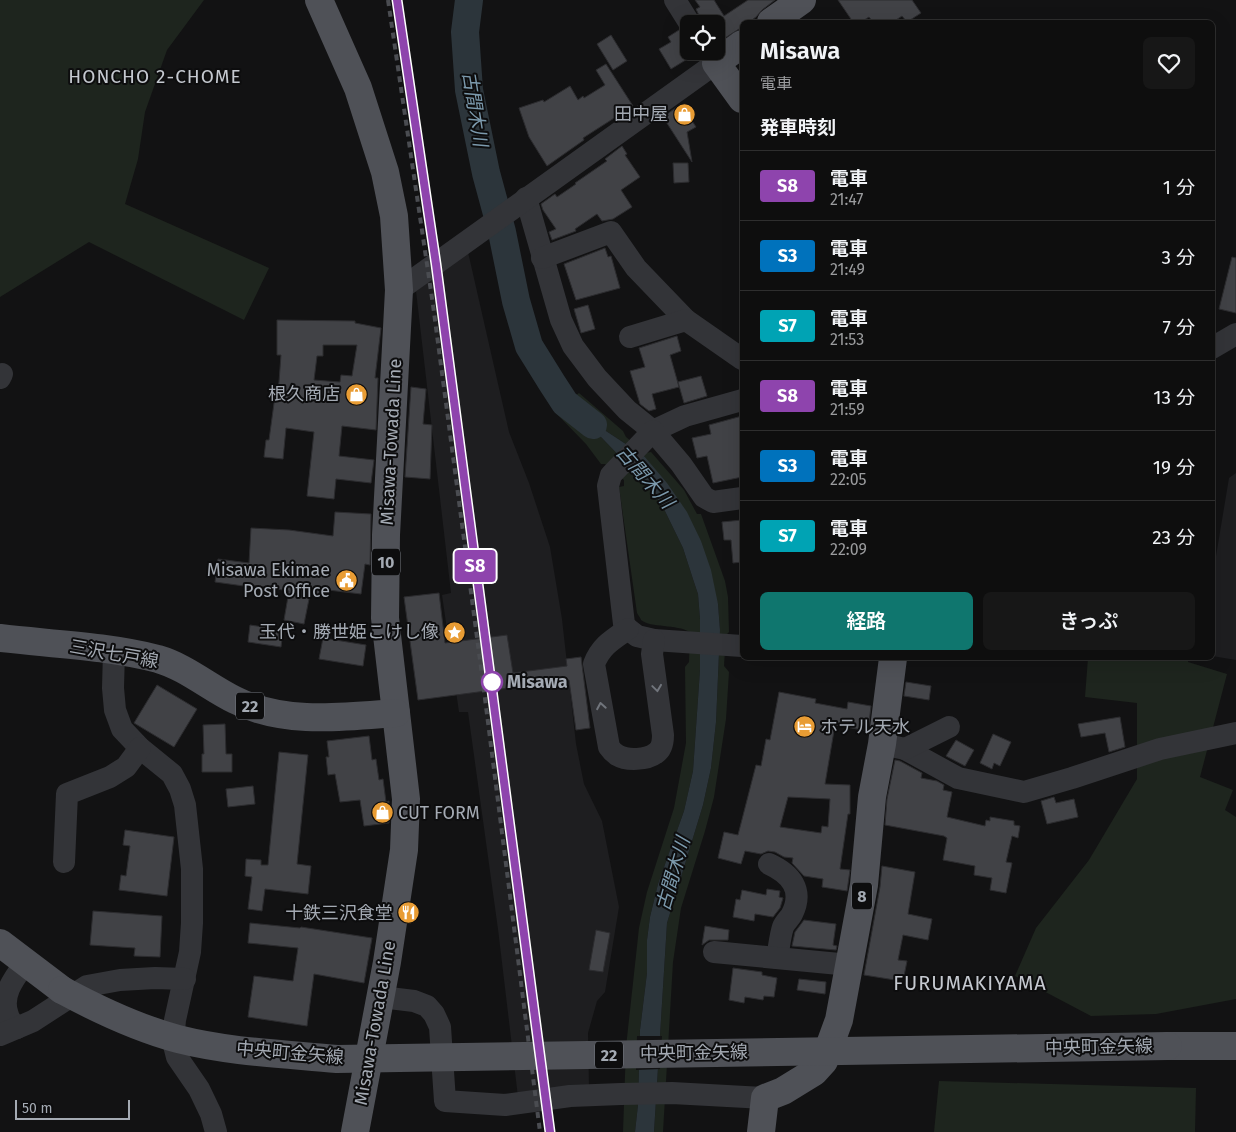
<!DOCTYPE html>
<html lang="ja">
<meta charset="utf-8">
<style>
:root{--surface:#0e0e0e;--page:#171717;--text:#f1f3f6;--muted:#9b9c9e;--line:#2e2e2e;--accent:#0f766e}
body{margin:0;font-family:"Fira Sans","Noto Sans JP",sans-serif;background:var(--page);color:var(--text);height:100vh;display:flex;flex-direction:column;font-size:19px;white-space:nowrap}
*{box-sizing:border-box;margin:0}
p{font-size:16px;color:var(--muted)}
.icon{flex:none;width:28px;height:28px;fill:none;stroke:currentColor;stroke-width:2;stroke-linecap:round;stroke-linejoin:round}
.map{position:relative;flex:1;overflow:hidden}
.panel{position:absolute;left:740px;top:20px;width:475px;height:640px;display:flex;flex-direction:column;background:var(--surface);border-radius:8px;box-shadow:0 5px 20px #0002,0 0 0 1px var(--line)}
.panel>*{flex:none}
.badge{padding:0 10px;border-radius:4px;font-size:18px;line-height:32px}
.buttons{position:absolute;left:680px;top:15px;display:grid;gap:10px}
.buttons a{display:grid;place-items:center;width:45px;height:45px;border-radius:8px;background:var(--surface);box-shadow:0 5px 20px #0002,0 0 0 1px var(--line);font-size:25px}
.scale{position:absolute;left:15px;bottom:12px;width:115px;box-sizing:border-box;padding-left:5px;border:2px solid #a4aab3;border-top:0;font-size:14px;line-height:18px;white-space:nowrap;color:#a4aab3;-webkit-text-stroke:4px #0d0d0e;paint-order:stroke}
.map>.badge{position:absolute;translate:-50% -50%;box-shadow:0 0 0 2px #fff}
h2{padding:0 20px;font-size:19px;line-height:45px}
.round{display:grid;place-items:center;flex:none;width:52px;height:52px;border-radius:8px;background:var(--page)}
.head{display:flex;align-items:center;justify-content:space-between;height:85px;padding:0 20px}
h1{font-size:24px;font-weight:600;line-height:38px}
.button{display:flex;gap:10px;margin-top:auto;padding:10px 20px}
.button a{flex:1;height:58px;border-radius:8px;background:var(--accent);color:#fff;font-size:20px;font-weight:600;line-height:58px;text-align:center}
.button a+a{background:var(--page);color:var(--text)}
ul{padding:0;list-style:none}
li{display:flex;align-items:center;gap:15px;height:70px;padding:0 20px;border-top:1px solid var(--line)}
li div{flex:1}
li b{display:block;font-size:19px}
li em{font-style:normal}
li .badge{min-width:55px;font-weight:700;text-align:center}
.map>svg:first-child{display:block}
</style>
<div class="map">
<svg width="1236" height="1132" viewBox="0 0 1236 1132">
<rect width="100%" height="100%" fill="#121213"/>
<!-- built -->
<g fill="#1e1e20">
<path d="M 468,252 L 509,432 L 529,483 L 550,547 L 562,619 L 576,744 L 584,784 L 602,821 L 619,907 L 605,992 L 597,1001 L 588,1033 L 589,1088 L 518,1097 L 498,929 L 468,712 L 459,712 L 442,595 L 451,593 L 416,291 Z"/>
<path d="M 1236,473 L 1236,660 L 1212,656 L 1213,574 L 1229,478 Z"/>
</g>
<!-- green -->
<g fill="#1e251e">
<path d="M 0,0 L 204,0 L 167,50 L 145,112 L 138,159 L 125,204 L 269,268 L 244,320 L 89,242 L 0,297 Z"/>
<path d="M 579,393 L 623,431 L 626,437 L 645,453 L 651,452 L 684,490 L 697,514 L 701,514 L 725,581 L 728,597 L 729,632 L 726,635 L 724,666 L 729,672 L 726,719 L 714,797 L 705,831 L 681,908 L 673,962 L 663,1132 L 654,1132 L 667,923 L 703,805 L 711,768 L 716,722 L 720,630 L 718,604 L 644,456 L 606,431 L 598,422 L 595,416 L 568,401 Z"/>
<path d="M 563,405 L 585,422 L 602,438 L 651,489 L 664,509 L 683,548 L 692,576 L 698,594 L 700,619 L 700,670 L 693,771 L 684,811 L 658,884 L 650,917 L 647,940 L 647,973 L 640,1030 L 638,1105 L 635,1132 L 623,1132 L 626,1047 L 639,928 L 647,892 L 674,808 L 686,743 L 685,667 L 689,662 L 690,632 C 676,624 651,628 641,620 C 641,619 637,613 637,613 L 619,487 L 624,486 L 624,480 L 605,464 L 601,464 L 586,444 L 554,411 Z"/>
<path d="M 1088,658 L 1188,658 L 1188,662 L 1227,674 L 1200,777 L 1233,790 L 1225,810 L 1236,817 L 1236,999 L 1156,1014 L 1091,1016 L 1015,976 L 1036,928 L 1089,860 L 1137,779 L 1137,703 L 1085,697 Z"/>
<path d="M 939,1081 L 1196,1088 L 1195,1132 L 934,1132 Z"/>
</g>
<!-- water -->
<path fill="#2c353b" d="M 568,401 L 595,417 L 598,422 L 606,431 L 644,456 L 667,483 L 687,512 L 701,541 L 711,570 L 718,604 L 720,630 L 716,722 L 711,768 L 703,805 L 667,923 L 654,1132 L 635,1132 L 638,1105 L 640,1030 L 647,973 L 647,940 L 650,917 L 658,884 L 684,811 L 693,771 L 700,670 L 700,619 L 698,594 L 692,576 L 683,548 L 664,509 L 651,489 L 602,438 L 585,422 L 563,405 Z"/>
<!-- pier -->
<path fill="#121213" d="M 637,1036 L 662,1036 L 660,1069 L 636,1070 Z"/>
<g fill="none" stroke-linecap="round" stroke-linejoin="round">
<!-- river -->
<path stroke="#2c353b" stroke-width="28" d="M 469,0 L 465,32 L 469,90 L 486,173 L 502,232 L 516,301 L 529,346 L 552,383 L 565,403 L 593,425"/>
</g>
<!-- building -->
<g fill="#414246" stroke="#2c2c2f" fill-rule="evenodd">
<path d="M 695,0 L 714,0 L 724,16 L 748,0 L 775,0 L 762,10 L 756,17 L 749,22 L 742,22 L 742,27 L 722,40 L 716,32 L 716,24 L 703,24 L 696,9 L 700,7 Z"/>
<path d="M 838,0 L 912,0 L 921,13 L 907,22 L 902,16 L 893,22 L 873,22 L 869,17 L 861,22 L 853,22 Z"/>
<path d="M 679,30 L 689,43 L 689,58 L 671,69 L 659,49 L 671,42 L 668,37 Z"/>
<path d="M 611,35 L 627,61 L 613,70 L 597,44 Z"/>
<path d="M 606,64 L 633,106 L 583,138 L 584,140 L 547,166 L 529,137 L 519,108 L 543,100 L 544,102 L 570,86 L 578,100 L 583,96 L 584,98 L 605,85 L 596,70 Z"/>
<path d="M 681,104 L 696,127 L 687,132 L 692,162 L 663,117 Z"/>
<path d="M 622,146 L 627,154 L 625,155 L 640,177 L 621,190 L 632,207 L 613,219 L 602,221 L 597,214 L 575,229 L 576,231 L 552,240 L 549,232 L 556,229 L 543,210 L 541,204 L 555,194 L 557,197 L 576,184 L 575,183 L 607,161 L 605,159 Z"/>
<path d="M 673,163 L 688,163 L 689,182 L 674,183 Z"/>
<path d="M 605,248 L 608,257 L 611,256 L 620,288 L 576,300 L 564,264 Z"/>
<path d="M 1232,257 L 1236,258 L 1236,313 L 1219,309 Z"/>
<path d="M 588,305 L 595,329 L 581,333 L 574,309 Z"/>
<path d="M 277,320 L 355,321 L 355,323 L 381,328 L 375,378 L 378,378 L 376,430 L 342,426 L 339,456 L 374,460 L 371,483 L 336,479 L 334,499 L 307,496 L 314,432 L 286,428 L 283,459 L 264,457 L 266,440 L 269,440 L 275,396 L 277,396 L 279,382 L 281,355 L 277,355 ZM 323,345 L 357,345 L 352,376 L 341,375 L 340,382 L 314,380 L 317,356 L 323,356 Z"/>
<path d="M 677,336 L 681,351 L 670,355 L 679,387 L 652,394 L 656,409 L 649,411 L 640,404 L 630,371 L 645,367 L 639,348 Z"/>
<path d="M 701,376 L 707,396 L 684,403 L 678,382 Z"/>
<path d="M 411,387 L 426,389 L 423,424 L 432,425 L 430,479 L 405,477 Z"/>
<path d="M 742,416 L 742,477 L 713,483 L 707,456 L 697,458 L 692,438 L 711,434 L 709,425 Z"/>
<path d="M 335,512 L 371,514 L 370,565 L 365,564 L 361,594 L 320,589 L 319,595 L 310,594 L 304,624 L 284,620 L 289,591 L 252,585 L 251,587 L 215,582 L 218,559 L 249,563 L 251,528 L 289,530 L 333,536 Z"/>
<path d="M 742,520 L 742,562 L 733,563 L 731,540 L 724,540 L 722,522 Z"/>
<path d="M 439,593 L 445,643 L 507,635 L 513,673 L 567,666 L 566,659 L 581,657 L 590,728 L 576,730 L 569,680 L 418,700 L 404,597 Z"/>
<path d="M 250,625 L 283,630 L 281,647 L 248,642 Z"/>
<path d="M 323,638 L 366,645 L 363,666 L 319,659 Z"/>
<path d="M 906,682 L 931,686 L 929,700 L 904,696 Z"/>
<path d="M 157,685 L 197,709 L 174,747 L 134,723 Z"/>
<path d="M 779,692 L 816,699 L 815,703 L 847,709 L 848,702 L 871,706 L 868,731 L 835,725 L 825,784 L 850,785 L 850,814 L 848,814 L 840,869 L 850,870 L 847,891 L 822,887 L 823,879 L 804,876 L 792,863 L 793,858 L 784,857 L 775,852 L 768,851 L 761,854 L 745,851 L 741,864 L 718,858 L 724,832 L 738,835 L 756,765 L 761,766 L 766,739 L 770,740 ZM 788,797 L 830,799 L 828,827 L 822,826 L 821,833 L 780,827 Z"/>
<path d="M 1120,717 L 1125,747 L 1109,752 L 1105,733 L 1081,737 L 1078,724 Z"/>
<path d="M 225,724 L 226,754 L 232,754 L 232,772 L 202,772 L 202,754 L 204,754 L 203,725 Z"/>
<path d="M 993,734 L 1011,742 L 1000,766 L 994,763 L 992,769 L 980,763 Z"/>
<path d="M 369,736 L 372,760 L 376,759 L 379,780 L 383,779 L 386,802 L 389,801 L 389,823 L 364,826 L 360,800 L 340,802 L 335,774 L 328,775 L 326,757 L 329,757 L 327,741 Z"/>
<path d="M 956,740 L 974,750 L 965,766 L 946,756 Z"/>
<path d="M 279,752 L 308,755 L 297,864 L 311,866 L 308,894 L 265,889 L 262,911 L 248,909 L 252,877 L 245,876 L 246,859 L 261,860 L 261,865 L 268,865 Z"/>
<path d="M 895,760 L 900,761 L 922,773 L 921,778 L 937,781 L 944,785 L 943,790 L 952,792 L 947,817 L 985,826 L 986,820 L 990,821 L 990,817 L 1014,821 L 1014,825 L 1020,826 L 1018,838 L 1012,836 L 1006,862 L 1012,863 L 1006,893 L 990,890 L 992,878 L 974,875 L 975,866 L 943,860 L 947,838 L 944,836 L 885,825 L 887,799 Z"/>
<path d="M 253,786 L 255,804 L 228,807 L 226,789 Z"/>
<path d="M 1054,797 L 1056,803 L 1074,799 L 1078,817 L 1047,824 L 1041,801 Z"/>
<path d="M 125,830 L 174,837 L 167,896 L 119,890 L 121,875 L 126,876 L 130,846 L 123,845 Z"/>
<path d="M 882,866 L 915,872 L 908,914 L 932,919 L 928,940 L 903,935 L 898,960 L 907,961 L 904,976 L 896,975 L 895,980 L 864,975 L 880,887 Z"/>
<path d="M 767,889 L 780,891 L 779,897 L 783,898 L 780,908 L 773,917 L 755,914 L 754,921 L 733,917 L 736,899 L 740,900 L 742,890 L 766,895 Z"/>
<path d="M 93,911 L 162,916 L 160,957 L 134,956 L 135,948 L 90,945 Z"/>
<path d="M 804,920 L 836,924 L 833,945 L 837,946 L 836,950 L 792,946 L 795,932 Z"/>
<path d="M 250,923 L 300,928 L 301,927 L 372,938 L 364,983 L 314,974 L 307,1026 L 248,1017 L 254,976 L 293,981 L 298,948 L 248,943 Z"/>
<path d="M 705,926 L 729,930 L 728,940 L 709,940 L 702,945 Z"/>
<path d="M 596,930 L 610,933 L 603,972 L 589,970 Z"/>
<path d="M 733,968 L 762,972 L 762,975 L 777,978 L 774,997 L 764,996 L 763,1000 L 745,997 L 744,1003 L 729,1000 Z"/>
<path d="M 799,979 L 826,982 L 825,994 L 797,990 Z"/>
</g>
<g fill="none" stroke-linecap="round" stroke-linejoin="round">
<!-- minor -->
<g stroke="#333438" stroke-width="22">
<path d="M 675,0 L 690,24"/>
<path d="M 526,198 L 561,320 L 573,346 L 597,378 L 627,410 L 653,431 L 685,416 L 742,400"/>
<path d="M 542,258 L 611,232 L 636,268 L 686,320"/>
<path d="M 399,290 L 716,63 L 708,51"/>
<path d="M 630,337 L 686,320 L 742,359"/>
<path d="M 1212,348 L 1236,334"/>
<path d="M 0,378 L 2,374"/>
<path d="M 742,498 L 713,502 L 704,497 L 681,464 L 653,431 L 611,475 L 608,486 L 624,624 L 628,629 L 637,636 L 654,640 L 742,646"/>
<path d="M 628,629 C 612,640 601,646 594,664 L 609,747 C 611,750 614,753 617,755 C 627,761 647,760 656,753 C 662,749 663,742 663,735 L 652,654 L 654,640"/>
<path d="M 114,651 L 113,688 L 115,710 L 122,729 L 140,748 L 172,774 L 180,789 L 185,805 L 192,869 L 192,923 L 190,952 L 175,1020 L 173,1041 L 177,1057 L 199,1089 L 211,1114 L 216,1132"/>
<path d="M 882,744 L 905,749 L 958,778 L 1024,792 L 1072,778 L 1160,749 L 1236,733"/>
<path d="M 905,749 L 949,727"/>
<path d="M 64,862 L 67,794 L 110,777 L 126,767 L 140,748"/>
<path d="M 769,864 C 791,874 804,890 792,914 C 790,918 785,922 783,927 C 780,936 779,948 777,958"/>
<path d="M 714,952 L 850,965"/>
<path d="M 381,997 L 414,1001 L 427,1006 L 434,1014 L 440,1027 L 445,1101 L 505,1105 L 570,1096 L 621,1094 L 672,1093 L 765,1098"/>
<path d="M 17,1028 C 14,1024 9,1020 8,1015 C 0,995 15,977 26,962"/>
<path d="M 0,1035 L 33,1021 L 87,986 L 120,980 L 155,978 L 185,979"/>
</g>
<!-- major -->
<g stroke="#4f5157" stroke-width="28">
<path d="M 319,0 L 358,88 L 385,172 L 394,216 L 399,290 L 386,535 L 385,618 L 406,799 L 404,850 L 387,962 L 355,1132"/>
<path d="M 771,22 L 802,0"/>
<path d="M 742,44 L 716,63 L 742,99"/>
<path d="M 0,638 C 52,644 107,646 158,659 C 186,667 210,688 235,700 C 285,725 343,717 396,713"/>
<path d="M 0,943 L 62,990"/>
<path d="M 1168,1046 L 1236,1046"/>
<path d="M 761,1132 L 765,1098 L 783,1091 L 814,1072 L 824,1061 L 839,1020 L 864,885 L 872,797 L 882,744 L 893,658"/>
</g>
<!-- rail -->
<g stroke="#4a4c51" stroke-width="4" stroke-dasharray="6 5" stroke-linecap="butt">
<path d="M 388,0 L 433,305 L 483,683 L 540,1132"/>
<path d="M 397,0 L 436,263 L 550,1132"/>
</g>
<!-- major-bridge -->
<path stroke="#4f5157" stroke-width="28" d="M 62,990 C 99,1010 137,1028 178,1039 C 229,1052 284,1054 337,1059 L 1168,1046"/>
</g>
<!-- one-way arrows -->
<defs><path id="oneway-chevron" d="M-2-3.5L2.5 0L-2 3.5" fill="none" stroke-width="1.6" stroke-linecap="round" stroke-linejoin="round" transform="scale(1.25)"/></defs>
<g stroke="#71757c">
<use href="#oneway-chevron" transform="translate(657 688) rotate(82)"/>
<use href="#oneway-chevron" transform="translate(601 706) rotate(-100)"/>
</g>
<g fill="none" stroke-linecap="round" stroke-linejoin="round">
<defs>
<path id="line" d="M 397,0 L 436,264 L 550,1132"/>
</defs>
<!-- line casing -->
<use href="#line" stroke="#fff" stroke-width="11"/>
<!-- line -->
<use href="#line" stroke="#8e44ad" stroke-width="8"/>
</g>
<!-- icons -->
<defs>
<symbol id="shop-disc" viewBox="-11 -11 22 22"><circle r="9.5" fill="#e89c34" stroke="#0d0d0e"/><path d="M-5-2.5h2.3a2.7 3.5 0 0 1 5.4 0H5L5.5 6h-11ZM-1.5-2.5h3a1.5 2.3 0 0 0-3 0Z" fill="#fff"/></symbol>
<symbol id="civic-disc" viewBox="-11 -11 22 22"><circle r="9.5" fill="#e89c34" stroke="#0d0d0e"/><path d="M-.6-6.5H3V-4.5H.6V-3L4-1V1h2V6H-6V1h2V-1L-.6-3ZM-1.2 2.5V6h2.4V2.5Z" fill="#fff"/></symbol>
<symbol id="sight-disc" viewBox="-11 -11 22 22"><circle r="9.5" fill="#e89c34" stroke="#0d0d0e"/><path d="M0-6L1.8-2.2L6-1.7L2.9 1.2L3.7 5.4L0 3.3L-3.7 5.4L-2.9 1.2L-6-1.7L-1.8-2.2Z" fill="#fff"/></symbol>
<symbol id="hotel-disc" viewBox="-11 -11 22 22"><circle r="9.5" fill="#e89c34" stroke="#0d0d0e"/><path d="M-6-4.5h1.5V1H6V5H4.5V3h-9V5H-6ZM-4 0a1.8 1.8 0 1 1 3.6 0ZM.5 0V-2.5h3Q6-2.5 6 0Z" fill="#fff"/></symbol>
<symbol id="restaurant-disc" viewBox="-11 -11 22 22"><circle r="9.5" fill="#e89c34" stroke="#0d0d0e"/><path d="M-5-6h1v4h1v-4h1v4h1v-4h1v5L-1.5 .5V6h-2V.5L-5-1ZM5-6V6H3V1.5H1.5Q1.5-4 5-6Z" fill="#fff"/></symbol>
</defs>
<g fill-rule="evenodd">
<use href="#shop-disc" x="672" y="102" width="25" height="25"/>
<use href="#shop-disc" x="344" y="382" width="25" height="25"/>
<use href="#civic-disc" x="334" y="568" width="25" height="25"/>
<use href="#sight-disc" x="442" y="620" width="25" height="25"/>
<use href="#hotel-disc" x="792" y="714" width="25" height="25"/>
<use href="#shop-disc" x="370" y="800" width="25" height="25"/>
<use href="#restaurant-disc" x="396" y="900" width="25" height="25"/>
</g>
<!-- markers -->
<circle fill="#fff" stroke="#8e44ad" stroke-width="2.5" cx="492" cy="682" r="10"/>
<g text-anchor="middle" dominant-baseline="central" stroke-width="4" stroke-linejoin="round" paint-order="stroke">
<!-- shield labels -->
<g fill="#0d0d0e" stroke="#777b82" stroke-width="1">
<rect x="372" y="548.5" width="28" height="27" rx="4"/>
<rect x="236" y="692.5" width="28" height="27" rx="4"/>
<rect x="852" y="882.5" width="20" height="27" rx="4"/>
<rect x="595" y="1041.5" width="28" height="27" rx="4"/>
</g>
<g font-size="16" font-weight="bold" fill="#a4aab3">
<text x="386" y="562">10</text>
<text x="250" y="706">22</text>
<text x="862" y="896">8</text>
<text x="609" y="1055">22</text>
</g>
<!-- poi labels -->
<g font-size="18" fill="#a4aab3" stroke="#0d0d0e" text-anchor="end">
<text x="668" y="114">田中屋</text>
<text x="340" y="394">根久商店</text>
<text x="330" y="570">Misawa Ekimae<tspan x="330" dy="21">Post Office</tspan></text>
<text x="439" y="632">玉代・勝世姫こけし像</text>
<text x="820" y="727" text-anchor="start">ホテル天水</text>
<text x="398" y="813" text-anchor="start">CUT FORM</text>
<text x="393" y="913">十鉄三沢食堂</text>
</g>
<!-- street labels -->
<g font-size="18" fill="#a4aab3" stroke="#0d0d0e">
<text transform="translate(391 442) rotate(-87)">Misawa-Towada Line</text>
<text transform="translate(114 654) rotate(10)">三沢七戸線</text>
<text transform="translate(375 1023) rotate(-80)">Misawa-Towada Line</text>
<text transform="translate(1099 1047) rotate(-1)">中央町金矢線</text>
<text transform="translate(290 1053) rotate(5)">中央町金矢線</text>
<text transform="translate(694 1053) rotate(-1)">中央町金矢線</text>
</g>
<!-- stop labels -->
<g font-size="18" font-weight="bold" fill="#a4aab3" stroke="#0d0d0e" text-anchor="start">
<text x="507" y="682">Misawa</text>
</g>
<!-- neighbourhood labels -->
<g font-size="19" letter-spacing="1" fill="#c4c8cf" stroke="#0d0d0e">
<text x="155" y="76">HONCHO 2-CHOME</text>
</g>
<!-- water labels -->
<g font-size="19" font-style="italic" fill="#7c9aad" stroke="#0d0d0e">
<text transform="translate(475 109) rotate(81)">古間木川</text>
<text transform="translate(645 477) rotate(49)">古間木川</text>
<text transform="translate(673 874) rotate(-74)">古間木川</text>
</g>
<!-- quarter labels -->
<g font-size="20" letter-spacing="1" fill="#c4c8cf" stroke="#0d0d0e">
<text x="970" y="983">FURUMAKIYAMA</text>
</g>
</g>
</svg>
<div class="buttons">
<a><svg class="icon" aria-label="locate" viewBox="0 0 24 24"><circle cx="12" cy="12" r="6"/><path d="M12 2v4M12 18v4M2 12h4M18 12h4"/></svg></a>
</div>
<div class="scale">50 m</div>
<b class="badge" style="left:475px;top:566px;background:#8e44ad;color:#fff">S8</b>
<section class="panel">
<div class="head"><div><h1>Misawa</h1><p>電車</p></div><a class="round"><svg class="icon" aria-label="heart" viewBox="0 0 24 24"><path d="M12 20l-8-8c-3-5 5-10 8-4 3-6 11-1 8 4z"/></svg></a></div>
<h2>発車時刻</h2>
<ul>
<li><span class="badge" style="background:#8e44ad;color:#fff">S8</span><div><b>電車</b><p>21:47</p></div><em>1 分</em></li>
<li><span class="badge" style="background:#0072bc;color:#fff">S3</span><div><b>電車</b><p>21:49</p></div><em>3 分</em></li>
<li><span class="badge" style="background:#00a3b4;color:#fff">S7</span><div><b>電車</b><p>21:53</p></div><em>7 分</em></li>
<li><span class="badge" style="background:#8e44ad;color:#fff">S8</span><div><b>電車</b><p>21:59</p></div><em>13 分</em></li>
<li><span class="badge" style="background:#0072bc;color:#fff">S3</span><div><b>電車</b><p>22:05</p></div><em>19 分</em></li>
<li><span class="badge" style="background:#00a3b4;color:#fff">S7</span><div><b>電車</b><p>22:09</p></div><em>23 分</em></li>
</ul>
<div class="button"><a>経路</a><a>きっぷ</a></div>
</section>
</div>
